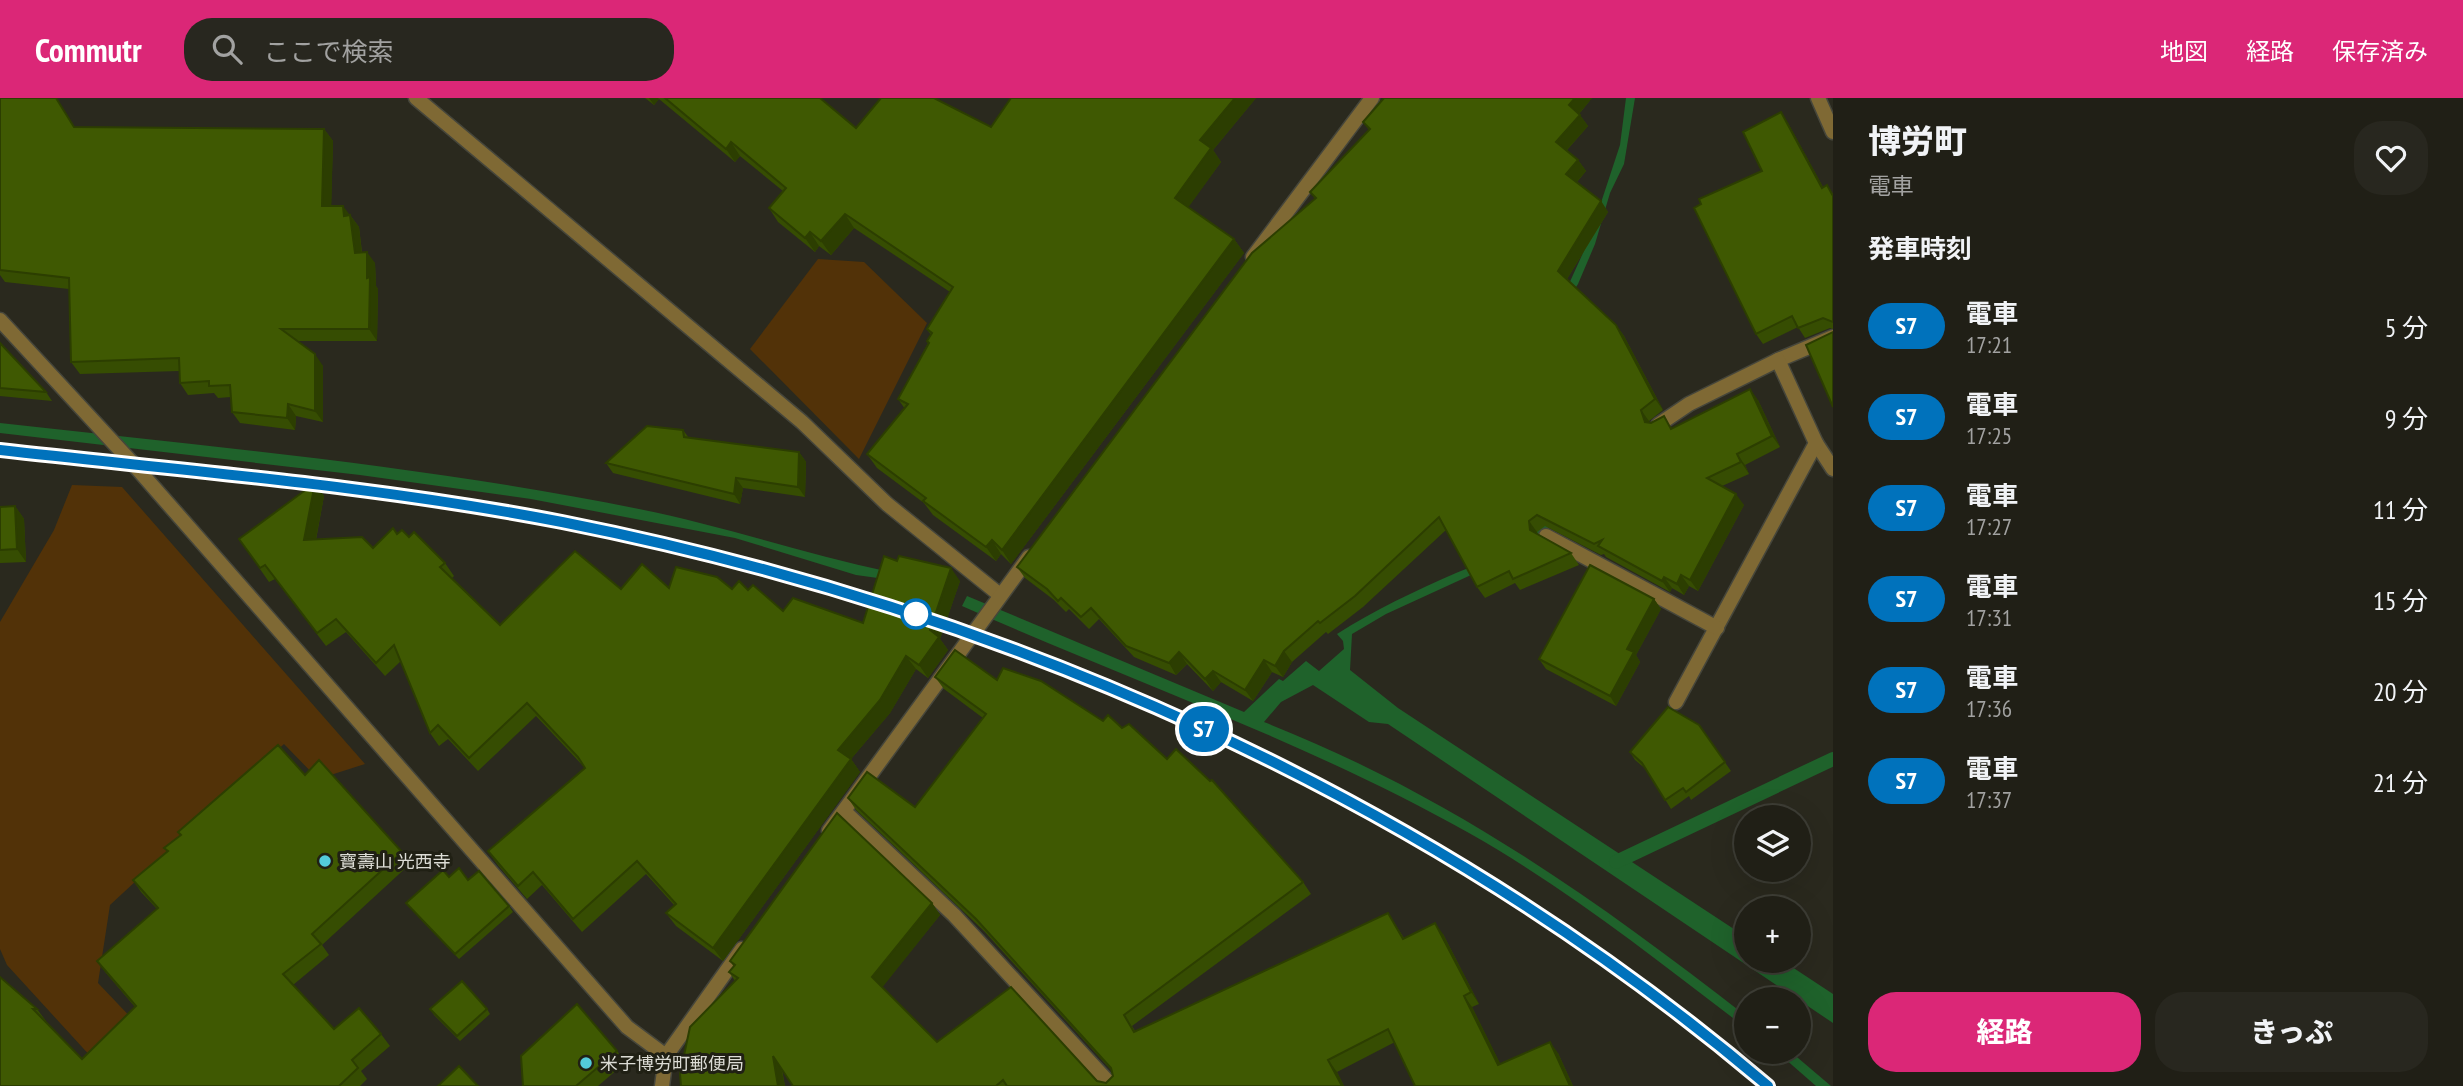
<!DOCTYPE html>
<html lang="ja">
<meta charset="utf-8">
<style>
:root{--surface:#201f16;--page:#28271f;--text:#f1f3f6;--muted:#a2a2a1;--line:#3d3d35;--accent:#db2777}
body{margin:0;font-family:"PT Sans Narrow","Noto Sans JP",sans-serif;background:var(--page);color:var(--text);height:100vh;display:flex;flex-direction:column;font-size:26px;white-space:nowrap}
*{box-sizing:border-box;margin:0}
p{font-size:23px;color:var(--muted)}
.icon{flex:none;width:38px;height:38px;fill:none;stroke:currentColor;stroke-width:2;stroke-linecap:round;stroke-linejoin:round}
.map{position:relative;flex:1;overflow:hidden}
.drawer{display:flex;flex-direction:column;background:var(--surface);width:630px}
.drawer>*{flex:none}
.badge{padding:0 14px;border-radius:23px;font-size:24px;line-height:46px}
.tools{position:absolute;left:1734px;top:707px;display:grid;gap:14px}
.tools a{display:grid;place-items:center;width:77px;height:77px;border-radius:50%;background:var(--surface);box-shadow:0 7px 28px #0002,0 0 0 2px var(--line);font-size:35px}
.map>.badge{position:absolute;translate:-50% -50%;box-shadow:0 0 0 4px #fff}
h2{padding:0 35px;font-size:26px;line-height:63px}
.round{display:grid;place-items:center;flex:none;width:74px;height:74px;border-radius:28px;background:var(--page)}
.overview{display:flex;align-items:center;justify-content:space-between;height:119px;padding:0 35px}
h1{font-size:33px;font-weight:800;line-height:52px}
.primary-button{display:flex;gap:14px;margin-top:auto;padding:14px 35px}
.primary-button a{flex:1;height:80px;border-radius:28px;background:var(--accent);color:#fff;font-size:28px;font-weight:800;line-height:80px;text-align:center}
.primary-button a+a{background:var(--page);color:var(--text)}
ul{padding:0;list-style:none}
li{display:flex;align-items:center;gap:21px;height:91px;padding:0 35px}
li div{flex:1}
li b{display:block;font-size:26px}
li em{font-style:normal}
li .badge{min-width:77px;font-weight:700;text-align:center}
header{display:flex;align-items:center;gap:42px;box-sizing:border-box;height:98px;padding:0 35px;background:var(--accent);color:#fff}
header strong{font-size:33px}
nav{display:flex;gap:38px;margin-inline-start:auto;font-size:24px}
.search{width:490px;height:63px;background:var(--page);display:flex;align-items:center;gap:18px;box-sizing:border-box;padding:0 24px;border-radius:28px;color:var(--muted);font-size:26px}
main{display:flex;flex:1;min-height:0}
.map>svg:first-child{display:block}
</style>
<header>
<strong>Commutr</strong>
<div class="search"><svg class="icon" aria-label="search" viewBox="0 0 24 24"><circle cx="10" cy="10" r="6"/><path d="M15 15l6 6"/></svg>ここで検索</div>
<nav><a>地図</a><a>経路</a><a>保存済み</a></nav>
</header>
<main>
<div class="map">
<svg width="1833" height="988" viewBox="0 0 1833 988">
<rect width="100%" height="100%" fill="#2a291e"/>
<!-- green -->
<g fill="#523208">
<path d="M 818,161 L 864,164 L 927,225 L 859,361 L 750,251 Z"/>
<path d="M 72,387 L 122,389 L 365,666 L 318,681 L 284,646 L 110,807 L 98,885 L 138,927 L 93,961 L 7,867 L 0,851 L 0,524 L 54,432 Z"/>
</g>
<!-- water -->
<g fill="#1f622b">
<path d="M 1626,0 L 1635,0 L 1624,66 L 1610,95 L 1595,146 L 1578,186 L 1548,232 L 1551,235 L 1518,303 L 1517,311 C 1529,337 1557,383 1558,411 C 1558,418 1553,424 1548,430 L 1495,466 L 1386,516 L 1352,536 L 1350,572 L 1398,610 L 1746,839 L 1746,863 L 1783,863 L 1833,896 L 1833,925 L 1388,626 L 1369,624 L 1313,587 L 1281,604 L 1264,624 C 1447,696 1593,799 1746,918 L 1746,930 C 1657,862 1568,791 1469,735 C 1307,644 1131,583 962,508 L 967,498 L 1244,614 L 1279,581 L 1283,583 L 1306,563 L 1319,573 L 1344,551 L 1343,543 L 1337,536 C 1374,512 1415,493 1456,475 C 1469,469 1484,466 1496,459 C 1509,451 1550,428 1552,413 C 1555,394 1530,338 1518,323 L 1514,326 L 1506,310 L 1510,291 L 1568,188 L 1588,144 L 1620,47 Z"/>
<path d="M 0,325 C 213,349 428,368 639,411 C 724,428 805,456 890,474 L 885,481 L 856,477 L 735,440 L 531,401 L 360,377 L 0,335 Z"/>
<path d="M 1777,954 L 1791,954 L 1831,988 L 1816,988 Z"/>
</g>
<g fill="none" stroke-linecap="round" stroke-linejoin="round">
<!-- stream -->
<path stroke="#1f622b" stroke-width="14" d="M 1616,764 L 1833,661"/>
<defs>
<path id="service" d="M 1816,345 L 1833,371"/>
<g id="minor">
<path d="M 416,0 L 802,324 L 887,406 L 1000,497"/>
<path d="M 1818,0 L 1833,34"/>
<path d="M 0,222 L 135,368 L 627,929 L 666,958 L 662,988"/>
<path d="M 1778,262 L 1833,239"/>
<path d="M 1658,327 L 1689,306 L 1778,262 L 1816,345 L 1676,604"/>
<path d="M 1546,438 L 1717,530"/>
<path d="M 844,713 L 954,817 L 1112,988"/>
</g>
<g id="tertiary">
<path d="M 1253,159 L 1372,0"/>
<path d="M 829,733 L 1029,459"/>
<path d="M 666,958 L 742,851"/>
</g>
</defs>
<!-- service casing -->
<use href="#service" stroke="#46463b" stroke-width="17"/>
<!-- minor casing -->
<use href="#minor" stroke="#46463b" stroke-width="17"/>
<!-- tertiary casing -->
<use href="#tertiary" stroke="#46463b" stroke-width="17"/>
<!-- service -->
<use href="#service" stroke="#7f6934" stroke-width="14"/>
<!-- minor -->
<use href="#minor" stroke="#7f6934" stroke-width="14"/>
<!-- tertiary -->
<use href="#tertiary" stroke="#7f6934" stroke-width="14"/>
<defs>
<g id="rail">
<path d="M 0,352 C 150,369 302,382 452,405 C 600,428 746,462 889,508"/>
<path d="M 929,521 C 1224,616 1532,786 1768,988"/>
</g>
</defs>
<!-- rail casing -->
<use href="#rail" stroke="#9a9991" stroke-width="8"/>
<!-- rail -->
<use href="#rail" stroke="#202014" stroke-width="5" stroke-dasharray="16" stroke-linecap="butt"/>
</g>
<!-- wall -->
<g fill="#364d02">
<path d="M 0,0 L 75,29 L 324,31 L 333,43 L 331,108 L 350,117 L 359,129 L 362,154 L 375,165 L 376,188 L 378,191 L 377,243 L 297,243 L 323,268 L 323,324 L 296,318 L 295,332 L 240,325 L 232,314 L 231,299 L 218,300 L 214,295 L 188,297 L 180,285 L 179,273 L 80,276 L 71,264 L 69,191 L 5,184 L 0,177 Z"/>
<path d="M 645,0 L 820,0 L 856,30 L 991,29 L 1011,0 L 1256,0 L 1213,52 L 1221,64 L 1188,109 L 1234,141 L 1244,155 L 1011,466 L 1001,456 L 996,463 L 933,417 L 924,405 L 877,370 L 867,356 L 905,311 L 898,301 L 928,245 L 927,243 L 931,237 L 927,231 L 950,194 L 854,130 L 831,157 L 819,148 L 815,154 L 778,124 L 769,110 L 783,93 L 740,58 L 735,64 L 659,1 L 654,7 Z"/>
<path d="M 1592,0 L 1579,16 L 1588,28 L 1567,52 L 1578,62 L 1586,73 L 1577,84 L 1601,103 L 1608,114 L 1567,181 L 1616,227 L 1624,238 L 1663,312 L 1649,323 L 1650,325 L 1673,330 L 1758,302 L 1780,349 L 1745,367 L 1749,376 L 1722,388 L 1744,407 L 1698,493 L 1689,488 L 1684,497 L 1672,490 L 1670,494 L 1606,459 L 1604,456 L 1601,457 L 1545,428 L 1537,434 L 1538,436 L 1571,455 L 1579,467 L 1520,492 L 1515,485 L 1485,500 L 1477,489 L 1446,432 L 1363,509 L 1328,536 L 1326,534 L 1292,564 L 1283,579 L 1272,574 L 1253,603 L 1221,584 L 1213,593 L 1187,566 L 1176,577 L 1134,559 L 1099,521 L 1089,531 L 1069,511 L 1066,514 L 1054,502 L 1025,480 L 1017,469 L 1315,101 L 1310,94 L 1369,32 L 1363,24 Z"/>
<path d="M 1788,25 L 1823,89 L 1827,87 L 1833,96 L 1833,231 L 1830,230 L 1805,240 L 1798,229 L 1763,246 L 1756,236 L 1762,73 Z"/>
<path d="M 0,245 L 46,294 L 52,303 L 0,298 Z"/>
<path d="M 683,332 L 689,340 L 799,354 L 806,364 L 805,399 L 743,390 L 740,406 L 613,375 L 606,365 Z"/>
<path d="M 315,385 L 324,398 L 316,442 L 373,450 L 397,436 L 409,439 L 445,465 L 454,478 L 451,481 L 500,527 L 621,491 L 669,490 L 748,492 L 783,513 L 863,525 L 897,463 L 960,483 L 940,541 L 948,552 L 928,580 L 916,571 L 890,615 L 851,661 L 860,674 L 723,863 L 676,828 L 666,815 L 674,807 L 646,776 L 582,834 L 542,787 L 527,801 L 497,766 L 488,753 L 585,670 L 536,618 L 478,673 L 448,641 L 439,648 L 430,635 L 401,563 L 385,578 L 346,534 L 326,548 L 275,481 L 269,484 L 239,441 Z"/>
<path d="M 15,408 L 24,421 L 26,464 L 0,465 L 0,409 Z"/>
<path d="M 1654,501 L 1661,511 L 1636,557 L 1640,564 L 1616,608 L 1546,571 L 1539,561 Z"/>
<path d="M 935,579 L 997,582 L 1122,630 L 1167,661 L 1303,784 L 1311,796 L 1132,928 L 1135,933 L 1388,815 L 1404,840 L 1443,836 L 1479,906 L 1472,909 L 1500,966 L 1558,955 L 1573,988 L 1415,988 L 1395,944 L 1337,974 L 1344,988 L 793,988 L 782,971 L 785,988 L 681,988 L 735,883 L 729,874 L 734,869 L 730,863 L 932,805 L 940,817 L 882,889 L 937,944 L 1106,985 L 1113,978 L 1112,973 L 984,833 L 856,712 L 848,700 L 915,709 L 983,620 L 944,591 Z"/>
<path d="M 1699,627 L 1731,673 L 1691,702 L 1689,698 L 1671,711 L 1647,672 L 1635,662 L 1630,654 Z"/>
<path d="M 305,677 L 402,754 L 410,766 L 322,847 L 329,857 L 293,887 L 334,931 L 381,936 L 390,948 L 361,973 L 367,981 L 360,988 L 0,988 L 2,882 L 37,911 L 46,923 L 45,923 L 82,961 L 135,909 L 106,875 L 97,863 L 157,811 L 141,794 L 133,782 L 167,754 L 164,750 Z"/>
<path d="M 449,779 L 468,782 L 509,808 L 513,814 L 459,861 L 410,810 L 406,805 Z"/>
<path d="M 430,911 L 487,911 L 490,916 L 460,943 L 434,917 Z"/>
<path d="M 617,953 L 626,964 L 598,988 L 523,988 Z"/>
</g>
<!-- shaded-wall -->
<g fill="#2c3e01">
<path d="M 649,0 L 658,0 L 659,1 L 654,7 Z"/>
<path d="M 1235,0 L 1256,0 L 1213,52 L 1221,64 L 1185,114 L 1175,100 L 1200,42 Z"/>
<path d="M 1575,0 L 1592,0 L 1577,18 L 1569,7 Z"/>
<path d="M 1781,14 L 1788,25 L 1829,100 L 1822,90 Z"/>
<path d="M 1580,17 L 1588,28 L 1564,55 L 1556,44 Z"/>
<path d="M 324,31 L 333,43 L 331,120 L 322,108 Z"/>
<path d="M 731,44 L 740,58 L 735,64 L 726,51 Z"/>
<path d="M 1578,62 L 1586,73 L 1574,87 L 1566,76 Z"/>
<path d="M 1601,103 L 1608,114 L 1565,184 L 1558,173 Z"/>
<path d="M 343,108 L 359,129 L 363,167 L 355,155 L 344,118 Z"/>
<path d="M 845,116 L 854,130 L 831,157 L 821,143 Z"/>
<path d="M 810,134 L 819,148 L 815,154 L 805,140 Z"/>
<path d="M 1234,141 L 1244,155 L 1011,466 L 1002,452 Z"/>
<path d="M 367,154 L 375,165 L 376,188 L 378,191 L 377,243 L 369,231 Z"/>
<path d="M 1616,227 L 1624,238 L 1663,312 L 1655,301 Z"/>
<path d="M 315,256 L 323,268 L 323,324 L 315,313 Z"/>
<path d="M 1750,291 L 1758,302 L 1780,349 L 1772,338 Z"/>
<path d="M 288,306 L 296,318 L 295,332 L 287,320 Z"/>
<path d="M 1641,312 L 1649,323 L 1653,335 L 1645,324 Z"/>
<path d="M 799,354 L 806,364 L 805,399 L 798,389 Z"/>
<path d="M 1737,356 L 1745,367 L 1749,376 L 1741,364 Z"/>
<path d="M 736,380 L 743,390 L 740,406 L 734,396 Z"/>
<path d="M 315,385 L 324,398 L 313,456 L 304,442 Z"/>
<path d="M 1736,396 L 1744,407 L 1698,493 L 1690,482 Z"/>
<path d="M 15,408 L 24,421 L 26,464 L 17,451 Z"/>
<path d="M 1529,423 L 1537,434 L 1538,444 L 1530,432 Z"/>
<path d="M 992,442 L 1001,456 L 996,463 L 986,449 Z"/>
<path d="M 951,470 L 960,483 L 940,541 L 948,552 L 928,580 L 919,567 Z"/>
<path d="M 1681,477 L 1689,488 L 1684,497 L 1677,486 Z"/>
<path d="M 1664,479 L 1672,490 L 1670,494 L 1662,483 Z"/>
<path d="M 1654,501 L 1661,511 L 1636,557 L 1640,564 L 1616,608 L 1610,598 L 1627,551 Z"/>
<path d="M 1284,553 L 1292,564 L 1283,579 L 1275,568 Z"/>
<path d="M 1179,554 L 1187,566 L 1176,577 L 1169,565 Z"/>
<path d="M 906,558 L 916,571 L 890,615 L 851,661 L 860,674 L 723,863 L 713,850 L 838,652 Z"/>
<path d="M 1264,562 L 1272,574 L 1253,603 L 1245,592 Z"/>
<path d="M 1213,573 L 1221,584 L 1213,593 L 1205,581 Z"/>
<path d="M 932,805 L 940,817 L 881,891 L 872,879 Z"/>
<path d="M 1435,825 L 1443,836 L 1479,906 L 1471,894 Z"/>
<path d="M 1464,898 L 1472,909 L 1507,979 L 1498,967 Z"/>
<path d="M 1550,944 L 1558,955 L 1573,988 L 1570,988 Z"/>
<path d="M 773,958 L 781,970 L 785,988 L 778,988 Z"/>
<path d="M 1328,962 L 1337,974 L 1344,988 L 1342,988 Z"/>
</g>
<!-- building -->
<g fill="#3f5902" stroke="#2c3e01" stroke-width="2">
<path d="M 0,0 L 56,0 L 74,29 L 324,31 L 322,108 L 343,108 L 344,118 L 350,117 L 355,155 L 367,154 L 367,180 L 370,179 L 369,231 L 281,231 L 315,256 L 315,313 L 288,306 L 287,320 L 232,314 L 230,287 L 209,288 L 209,283 L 180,285 L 179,260 L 71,264 L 69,180 L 0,172 Z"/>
<path d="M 665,0 L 820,0 L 856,30 L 881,0 L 934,0 L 991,29 L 1011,0 L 1235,0 L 1200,42 L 1211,50 L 1175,100 L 1234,141 L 1002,452 L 992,442 L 986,449 L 923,403 L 926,400 L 867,356 L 908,306 L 898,301 L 929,245 L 927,243 L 932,235 L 927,231 L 953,189 L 845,116 L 821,143 L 810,134 L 805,140 L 769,110 L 786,90 L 731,44 L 726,51 Z"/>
<path d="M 1384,0 L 1575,0 L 1569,7 L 1580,17 L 1556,44 L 1578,62 L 1566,76 L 1601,103 L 1558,173 L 1616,227 L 1655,301 L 1641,312 L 1645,324 L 1651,325 L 1664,318 L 1671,331 L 1750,291 L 1772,338 L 1737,356 L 1741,364 L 1707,380 L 1736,396 L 1690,482 L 1681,477 L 1677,486 L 1664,479 L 1662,483 L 1598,448 L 1602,442 L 1594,446 L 1537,417 L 1529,423 L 1530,432 L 1571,455 L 1513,481 L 1509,473 L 1477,489 L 1439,419 L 1355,498 L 1320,525 L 1318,523 L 1284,553 L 1275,568 L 1264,562 L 1245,592 L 1213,573 L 1205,581 L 1179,554 L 1169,565 L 1126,548 L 1091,510 L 1081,519 L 1061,500 L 1058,503 L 1047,491 L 1017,469 L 1252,155 L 1316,100 L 1310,94 L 1370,31 L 1363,24 Z"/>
<path d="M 1781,14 L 1822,90 L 1827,87 L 1833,98 L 1833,224 L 1823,220 L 1798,230 L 1792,218 L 1756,236 L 1694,110 L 1701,106 L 1699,101 L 1762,73 L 1743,34 Z"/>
<path d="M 1833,234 L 1833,309 L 1806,247 Z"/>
<path d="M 0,245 L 46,294 L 0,290 Z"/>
<path d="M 647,328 L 683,332 L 684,339 L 799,354 L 798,389 L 736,380 L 734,396 L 606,365 Z"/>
<path d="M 315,385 L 304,442 L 362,439 L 373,450 L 393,430 L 397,436 L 402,432 L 409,439 L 414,434 L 445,465 L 440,469 L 500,527 L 575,453 L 621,491 L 642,466 L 669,490 L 676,469 L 717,479 L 732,491 L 739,483 L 748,492 L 753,487 L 783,513 L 793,500 L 863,525 L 884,458 L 897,463 L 899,458 L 951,470 L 930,532 L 939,539 L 919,567 L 906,558 L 880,602 L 838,652 L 851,661 L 713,850 L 666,815 L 676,806 L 637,763 L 573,821 L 533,774 L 518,788 L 488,753 L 585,670 L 578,659 L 527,605 L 469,660 L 438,627 L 430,635 L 394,547 L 376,565 L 336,521 L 317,535 L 265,467 L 260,470 L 239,441 Z"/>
<path d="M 15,408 L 17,451 L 0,452 L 0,409 Z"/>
<path d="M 1590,467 L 1654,501 L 1627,551 L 1634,554 L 1610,598 L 1539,561 Z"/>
<path d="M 955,552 L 997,582 L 1003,570 L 1041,583 L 1103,623 L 1108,617 L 1122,630 L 1129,626 L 1167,661 L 1176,651 L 1210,683 L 1212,682 L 1303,784 L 1124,917 L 1134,934 L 1388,815 L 1403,841 L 1435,825 L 1471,894 L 1464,898 L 1498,967 L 1550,944 L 1570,988 L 1415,988 L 1388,931 L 1328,962 L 1342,988 L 1007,988 L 1003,982 L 996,988 L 793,988 L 773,958 L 778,988 L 681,988 L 680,976 L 690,929 L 738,880 L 729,874 L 735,867 L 730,863 L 837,715 L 932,805 L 872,879 L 937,944 L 1011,889 L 1097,983 L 1106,985 L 1113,978 L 1111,970 L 976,821 L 848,700 L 867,674 L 915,709 L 986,616 L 935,579 Z"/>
<path d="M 1668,609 L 1699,627 L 1725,664 L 1686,694 L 1683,690 L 1665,702 L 1642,665 L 1630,654 Z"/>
<path d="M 278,647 L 305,677 L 319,662 L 402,754 L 312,836 L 321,846 L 283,876 L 334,931 L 359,910 L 381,936 L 352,962 L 358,970 L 339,988 L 0,988 L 0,879 L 37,911 L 33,911 L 82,961 L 136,908 L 97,863 L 158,810 L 133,782 L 168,753 L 164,750 L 181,737 L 178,734 Z"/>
<path d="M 459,770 L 468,782 L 479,773 L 509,808 L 455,856 L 406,805 L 443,772 L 449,779 Z"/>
<path d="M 462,883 L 487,911 L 457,938 L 430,911 Z"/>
<path d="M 577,906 L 617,953 L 576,988 L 523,988 L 521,958 Z"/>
<path d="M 459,968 L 478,988 L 438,988 Z"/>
</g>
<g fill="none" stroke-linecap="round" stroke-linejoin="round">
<defs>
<path id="line" d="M 0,352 C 187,373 377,388 562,424 C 1001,511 1425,697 1768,988"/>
</defs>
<!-- line casing -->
<use href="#line" stroke="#fff" stroke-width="16"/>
<!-- line -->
<use href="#line" stroke="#0072bc" stroke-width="10"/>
</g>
<!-- markers -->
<circle fill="#fff" stroke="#0072bc" stroke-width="3.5" cx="916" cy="516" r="14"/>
<g fill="#53cbda" stroke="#202014" stroke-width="2.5">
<circle cx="325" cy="763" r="7"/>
<circle cx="586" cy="965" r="7"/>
</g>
<g text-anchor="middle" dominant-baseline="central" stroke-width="6" stroke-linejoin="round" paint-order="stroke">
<!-- poi labels -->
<g font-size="18" fill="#dcdcd5" stroke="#202014" text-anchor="start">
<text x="339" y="763">寶壽山 光西寺</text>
<text x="600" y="965">米子博労町郵便局</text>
</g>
</g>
</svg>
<div class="tools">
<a><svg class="icon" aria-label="layers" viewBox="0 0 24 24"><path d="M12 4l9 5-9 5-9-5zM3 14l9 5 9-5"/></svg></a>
<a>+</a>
<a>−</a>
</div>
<b class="badge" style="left:1204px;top:631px;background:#0072bc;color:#fff">S7</b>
</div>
<section class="drawer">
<div class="overview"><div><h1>博労町</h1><p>電車</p></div><a class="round"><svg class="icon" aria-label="heart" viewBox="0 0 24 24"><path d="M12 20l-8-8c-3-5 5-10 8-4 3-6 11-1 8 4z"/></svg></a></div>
<h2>発車時刻</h2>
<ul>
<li><span class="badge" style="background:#0072bc;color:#fff">S7</span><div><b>電車</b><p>17:21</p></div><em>5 分</em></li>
<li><span class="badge" style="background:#0072bc;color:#fff">S7</span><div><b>電車</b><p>17:25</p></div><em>9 分</em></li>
<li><span class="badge" style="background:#0072bc;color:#fff">S7</span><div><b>電車</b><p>17:27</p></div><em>11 分</em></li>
<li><span class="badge" style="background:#0072bc;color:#fff">S7</span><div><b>電車</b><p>17:31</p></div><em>15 分</em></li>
<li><span class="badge" style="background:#0072bc;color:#fff">S7</span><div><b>電車</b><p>17:36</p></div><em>20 分</em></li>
<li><span class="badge" style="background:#0072bc;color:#fff">S7</span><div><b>電車</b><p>17:37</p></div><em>21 分</em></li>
</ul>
<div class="primary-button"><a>経路</a><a>きっぷ</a></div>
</section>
</main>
